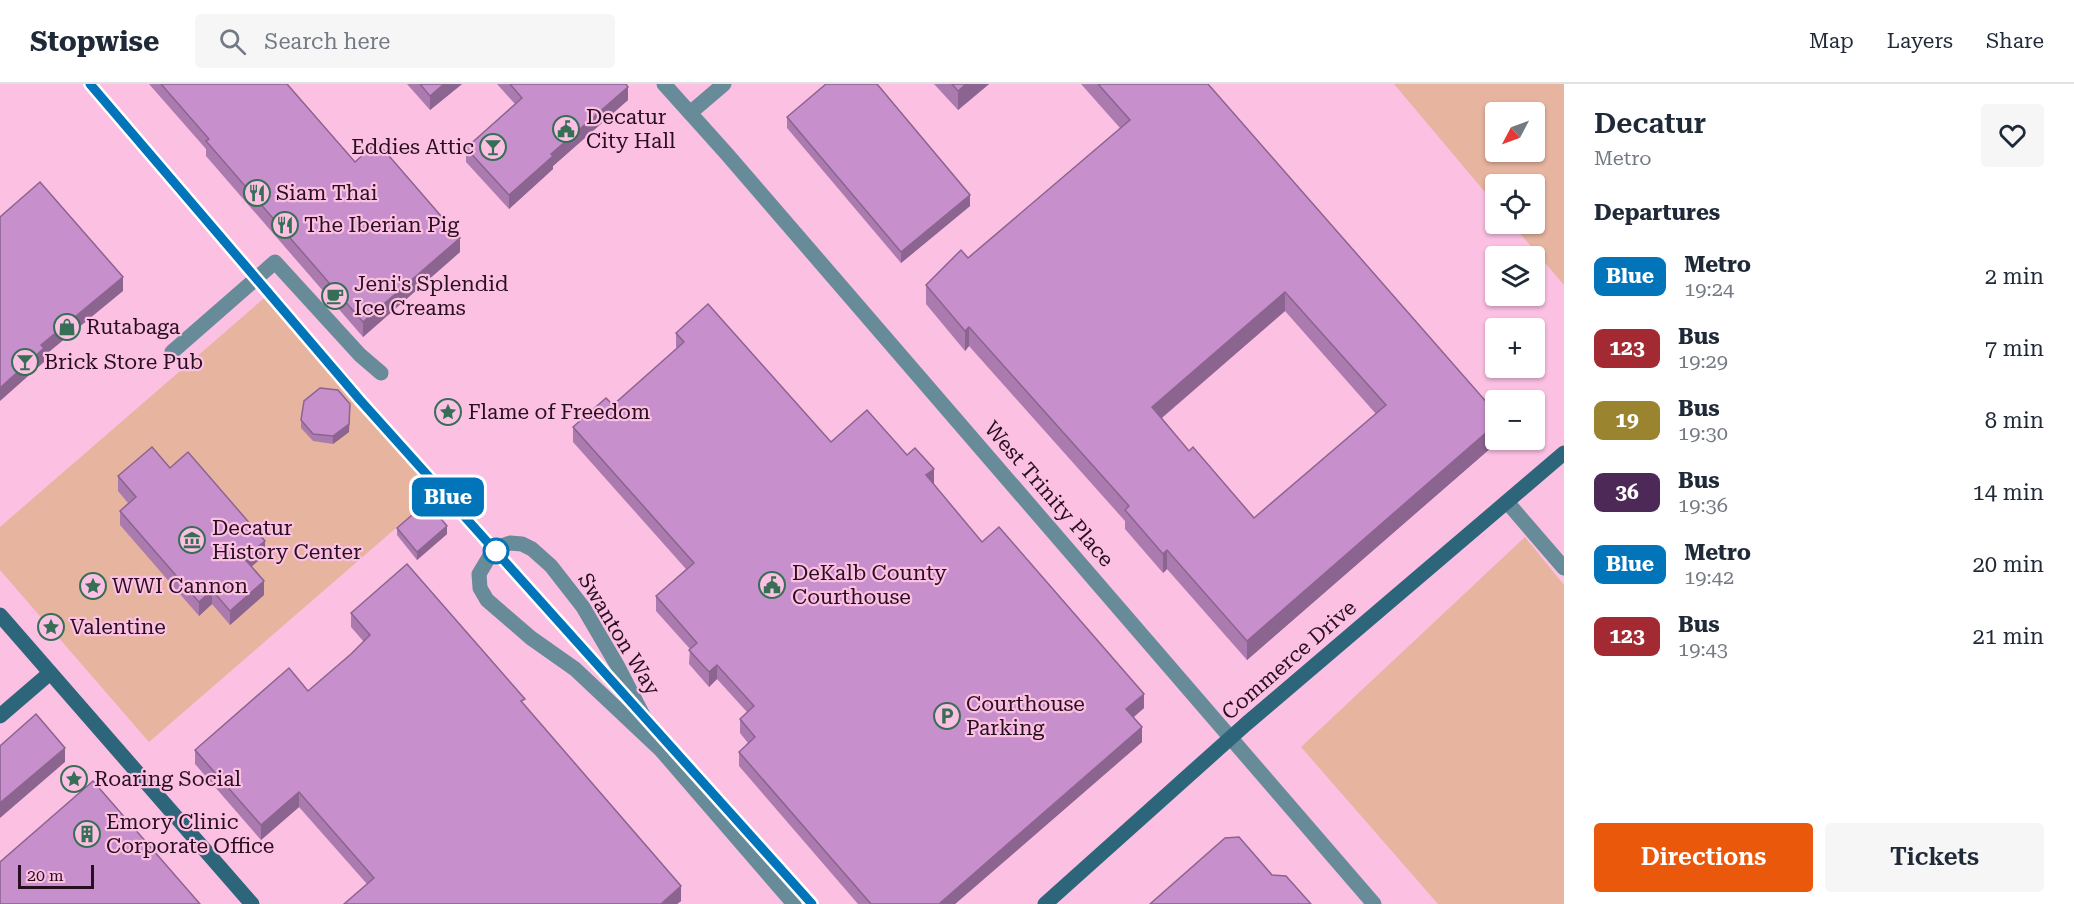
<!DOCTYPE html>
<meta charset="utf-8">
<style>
:root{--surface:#fff;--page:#f6f6f7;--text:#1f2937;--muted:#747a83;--line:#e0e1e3;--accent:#ea580c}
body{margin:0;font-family:"Roboto Serif",serif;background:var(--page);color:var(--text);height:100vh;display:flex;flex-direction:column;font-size:22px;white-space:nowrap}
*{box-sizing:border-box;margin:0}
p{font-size:20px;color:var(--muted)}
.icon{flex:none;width:33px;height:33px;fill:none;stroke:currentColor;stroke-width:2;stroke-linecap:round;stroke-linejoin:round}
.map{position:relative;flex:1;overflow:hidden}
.details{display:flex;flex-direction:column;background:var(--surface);width:510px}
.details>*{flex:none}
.badge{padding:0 12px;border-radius:9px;font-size:21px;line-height:39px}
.needle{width:39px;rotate:229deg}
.buttons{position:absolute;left:1485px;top:18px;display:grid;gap:12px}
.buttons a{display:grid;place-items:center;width:60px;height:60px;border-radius:6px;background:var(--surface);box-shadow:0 2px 4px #0004;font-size:30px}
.scale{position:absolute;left:18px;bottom:15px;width:76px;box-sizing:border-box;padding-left:6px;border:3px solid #280f1f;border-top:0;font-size:16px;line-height:21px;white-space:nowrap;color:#280f1f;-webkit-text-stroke:4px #fbc0e2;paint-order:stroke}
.map>.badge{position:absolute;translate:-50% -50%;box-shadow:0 0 0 3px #fff}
h2{padding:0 30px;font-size:22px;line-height:54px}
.round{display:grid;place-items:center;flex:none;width:63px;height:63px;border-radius:6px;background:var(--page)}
.headline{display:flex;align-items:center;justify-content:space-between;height:102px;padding:0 30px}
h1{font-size:28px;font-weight:600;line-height:45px}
.button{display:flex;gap:12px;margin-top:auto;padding:12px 30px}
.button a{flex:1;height:69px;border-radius:6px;background:var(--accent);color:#fff;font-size:24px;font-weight:600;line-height:69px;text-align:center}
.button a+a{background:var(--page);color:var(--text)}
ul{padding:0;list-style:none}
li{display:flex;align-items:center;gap:18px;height:72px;padding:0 30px}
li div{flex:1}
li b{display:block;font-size:22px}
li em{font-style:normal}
li .badge{min-width:66px;font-weight:700;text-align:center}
header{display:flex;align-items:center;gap:36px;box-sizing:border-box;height:84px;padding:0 30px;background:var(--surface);border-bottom:2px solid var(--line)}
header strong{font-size:28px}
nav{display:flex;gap:33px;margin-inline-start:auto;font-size:21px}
.search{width:420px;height:54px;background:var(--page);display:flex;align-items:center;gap:15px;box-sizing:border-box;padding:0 21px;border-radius:6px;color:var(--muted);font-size:22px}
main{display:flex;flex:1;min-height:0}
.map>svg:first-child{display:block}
</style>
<header>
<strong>Stopwise</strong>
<div class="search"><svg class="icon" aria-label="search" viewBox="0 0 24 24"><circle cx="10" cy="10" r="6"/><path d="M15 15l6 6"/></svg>Search here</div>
<nav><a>Map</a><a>Layers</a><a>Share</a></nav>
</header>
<main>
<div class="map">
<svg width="1564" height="820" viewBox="0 0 1564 820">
<rect width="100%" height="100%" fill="#fbc0e2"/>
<!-- green -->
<g fill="#e7b49f" fill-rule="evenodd">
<path d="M 1394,0 L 1564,0 L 1564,201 L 1512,140 L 1534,140 L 1534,100 L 1496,100 L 1495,120 ZM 1496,28 L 1534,28 L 1534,68 L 1496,68 Z"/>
<path d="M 270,209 L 441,405 L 149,658 L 0,486 L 0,443 Z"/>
<path d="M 1525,453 L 1564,501 L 1564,820 L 1438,820 L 1301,663 Z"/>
</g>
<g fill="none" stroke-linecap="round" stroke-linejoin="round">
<!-- pedestrian -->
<path stroke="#678b98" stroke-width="15" d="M 172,268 L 275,178 L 360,271 L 381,289"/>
<!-- minor -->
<g stroke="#678b98" stroke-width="15">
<path d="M 1507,418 L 1564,484"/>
<path d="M 661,666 L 617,581 L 583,523 L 551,482 L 532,465 L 522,460 L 510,459 L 501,462 L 491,470 L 479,490 L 480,504 L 487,516 L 531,554 L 575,585 L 661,666 L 794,820"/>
</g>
<!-- tertiary -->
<g stroke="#678b98" stroke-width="15">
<path d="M 664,0 L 726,69 L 1374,820"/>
<path d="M 690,29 L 724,0"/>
</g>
<!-- secondary -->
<g stroke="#2d667a" stroke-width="15">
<path d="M 0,531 L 252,820"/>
<path d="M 0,632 L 50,589"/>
<path d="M 1045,820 L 1246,640 L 1564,369"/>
</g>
</g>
<!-- wall -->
<g fill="#ab7baf" fill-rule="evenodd">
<path d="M 149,0 L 287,0 L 355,78 L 460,168 L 363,253 L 206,72 L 206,65 Z"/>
<path d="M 407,0 L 462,0 L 430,26 Z"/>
<path d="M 497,0 L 626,0 L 628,16 L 553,82 L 553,85 L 509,125 L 466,78 L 466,64 L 515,20 Z"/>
<path d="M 934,0 L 989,0 L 958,26 Z"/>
<path d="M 1081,0 L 1208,0 L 1496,356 L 1500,356 L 1247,576 L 1167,485 L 1163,489 L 1125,445 L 1125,437 L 969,262 L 965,267 L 926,220 L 926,201 L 968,174 L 1120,44 ZM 1285,227 L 1376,330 L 1254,434 L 1189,367 L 1162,334 Z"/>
<path d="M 787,33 L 970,122 L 901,179 L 787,44 Z"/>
<path d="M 676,249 L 831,358 L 907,371 L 934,399 L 933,400 L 982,458 L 1144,624 L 1134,633 L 1142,658 L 955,820 L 858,820 L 739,682 L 739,668 L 748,659 L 740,649 L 740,635 L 747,628 L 717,595 L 709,603 L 689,580 L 690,565 L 656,527 L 656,512 L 686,485 L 573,358 L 573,343 L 613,321 L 677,264 L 676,263 Z"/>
<path d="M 350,328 L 349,348 L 333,360 L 313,357 L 301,344 L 301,336 Z"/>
<path d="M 170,384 L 265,471 L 252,482 L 264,511 L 230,541 L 212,520 L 199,532 L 120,441 L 120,427 L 128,419 L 118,407 L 118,392 Z"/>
<path d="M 397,444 L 447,450 L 417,476 L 397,451 Z"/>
<path d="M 351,529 L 525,621 L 681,817 L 677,820 L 344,820 L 367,800 L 299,723 L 261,756 L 195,680 L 195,666 L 308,607 L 351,570 L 364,558 L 351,543 Z"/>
</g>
<!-- shaded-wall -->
<g fill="#8b648f">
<path d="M 444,0 L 462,0 L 430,26 L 430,12 Z"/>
<path d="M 966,0 L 989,0 L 958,26 L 958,7 Z"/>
<path d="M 628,3 L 628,16 L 553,82 L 553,85 L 509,125 L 509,111 L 551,70 Z"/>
<path d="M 970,111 L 970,122 L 901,179 L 901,168 Z"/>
<path d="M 460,154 L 460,168 L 363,253 L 363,238 Z"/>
<path d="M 123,193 L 123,207 L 44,272 L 44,278 L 0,317 L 0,304 L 41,261 Z"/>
<path d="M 1285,208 L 1285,227 L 1152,342 L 1152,323 Z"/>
<path d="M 969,243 L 969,262 L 965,267 L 965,247 Z"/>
<path d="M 350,320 L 349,348 L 333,360 L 333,352 Z"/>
<path d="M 1496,340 L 1496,356 L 1500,356 L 1247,576 L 1247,557 Z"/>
<path d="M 934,385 L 934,399 L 926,406 L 926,391 Z"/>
<path d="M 447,442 L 447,450 L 417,476 L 417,468 Z"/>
<path d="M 265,457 L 265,471 L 244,489 L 244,474 Z"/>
<path d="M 1167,466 L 1167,485 L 1163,489 L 1163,470 Z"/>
<path d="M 264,497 L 264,511 L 230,541 L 230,527 Z"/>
<path d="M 212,506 L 212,520 L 199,532 L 199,518 Z"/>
<path d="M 717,581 L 717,595 L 709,603 L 709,588 Z"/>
<path d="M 1144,610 L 1144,624 L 1126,639 L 1126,625 Z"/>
<path d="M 1142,643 L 1142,658 L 955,820 L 939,820 Z"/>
<path d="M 65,664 L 65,678 L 0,734 L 0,719 Z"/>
<path d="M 299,708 L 299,723 L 261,756 L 261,741 Z"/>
<path d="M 681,802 L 681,817 L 677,820 L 661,820 Z"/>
</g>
<!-- building -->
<g fill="#c78fcc" stroke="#8b648f" stroke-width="1.5" fill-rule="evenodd">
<path d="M 161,0 L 287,0 L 355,78 L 377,58 L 460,154 L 363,238 L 206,57 L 209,55 Z"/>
<path d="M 420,0 L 444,0 L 430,12 Z"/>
<path d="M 510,0 L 626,0 L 628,3 L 551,70 L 553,72 L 509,111 L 466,64 L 522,14 Z"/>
<path d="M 826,0 L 877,0 L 970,111 L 901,168 L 787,33 Z"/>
<path d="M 952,0 L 966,0 L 958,7 Z"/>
<path d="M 1098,0 L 1208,0 L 1496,329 L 1496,340 L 1247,557 L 1167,466 L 1163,470 L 1125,426 L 1129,422 L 969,243 L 965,247 L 926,201 L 961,166 L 968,174 L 1130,36 ZM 1285,208 L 1386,321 L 1254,434 L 1193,363 L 1189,367 L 1152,323 Z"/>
<path d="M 40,98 L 123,193 L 41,261 L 44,264 L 0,304 L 0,133 Z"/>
<path d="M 708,220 L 831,358 L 867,326 L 907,371 L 915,364 L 934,385 L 926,391 L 982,458 L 999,443 L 1144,610 L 1126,625 L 1142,643 L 939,820 L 871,820 L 739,668 L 755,653 L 740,635 L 754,622 L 717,581 L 709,588 L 689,566 L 697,559 L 656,512 L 694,479 L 573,343 L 606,314 L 613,321 L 684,258 L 676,249 Z"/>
<path d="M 320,304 L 338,306 L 350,320 L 349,340 L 333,352 L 313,350 L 301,336 L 304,317 Z"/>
<path d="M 152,363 L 170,384 L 188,368 L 265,457 L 244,474 L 264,497 L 230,527 L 212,506 L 199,518 L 120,427 L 136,413 L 118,392 Z"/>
<path d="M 427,418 L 447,442 L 417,468 L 397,444 Z"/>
<path d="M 407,480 L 525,615 L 521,617 L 681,802 L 661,820 L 344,820 L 374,794 L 299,708 L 261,741 L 195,666 L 289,584 L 308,607 L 351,570 L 370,551 L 351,529 Z"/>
<path d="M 36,630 L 65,664 L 0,719 L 0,662 Z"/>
<path d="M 93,697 L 200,820 L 0,820 L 0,778 Z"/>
<path d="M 1239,753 L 1272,791 L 1286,792 L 1311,820 L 1150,820 L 1225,754 Z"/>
</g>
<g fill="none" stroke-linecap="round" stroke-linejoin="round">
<defs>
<path id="line" d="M 90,0 L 360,316 L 812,820"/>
</defs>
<!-- line casing -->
<use href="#line" stroke="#fff" stroke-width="14"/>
<!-- line -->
<use href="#line" stroke="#0274ba" stroke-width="9"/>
</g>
<!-- icons -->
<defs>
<symbol id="civic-ring" viewBox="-11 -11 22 22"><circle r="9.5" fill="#fbc0e2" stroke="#366e56" stroke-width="1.5"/><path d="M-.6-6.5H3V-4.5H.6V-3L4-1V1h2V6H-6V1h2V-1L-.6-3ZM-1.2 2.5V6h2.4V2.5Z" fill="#366e56"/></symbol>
<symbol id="bar-ring" viewBox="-11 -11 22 22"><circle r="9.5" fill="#fbc0e2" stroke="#366e56" stroke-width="1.5"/><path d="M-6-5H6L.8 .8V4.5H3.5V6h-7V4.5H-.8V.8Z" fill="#366e56"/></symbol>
<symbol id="restaurant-ring" viewBox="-11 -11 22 22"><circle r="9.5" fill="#fbc0e2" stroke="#366e56" stroke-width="1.5"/><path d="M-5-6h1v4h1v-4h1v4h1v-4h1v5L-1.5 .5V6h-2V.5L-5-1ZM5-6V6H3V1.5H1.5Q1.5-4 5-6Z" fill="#366e56"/></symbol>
<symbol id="cafe-ring" viewBox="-11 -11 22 22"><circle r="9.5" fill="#fbc0e2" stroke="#366e56" stroke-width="1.5"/><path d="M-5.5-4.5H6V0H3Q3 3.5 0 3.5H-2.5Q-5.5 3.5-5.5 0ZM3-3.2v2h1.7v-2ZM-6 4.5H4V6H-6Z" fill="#366e56"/></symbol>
<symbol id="shop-ring" viewBox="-11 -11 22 22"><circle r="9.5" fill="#fbc0e2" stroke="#366e56" stroke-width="1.5"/><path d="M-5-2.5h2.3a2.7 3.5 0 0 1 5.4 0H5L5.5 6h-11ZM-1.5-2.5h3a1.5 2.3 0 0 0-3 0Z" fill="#366e56"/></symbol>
<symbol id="sight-ring" viewBox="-11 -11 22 22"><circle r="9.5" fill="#fbc0e2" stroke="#366e56" stroke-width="1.5"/><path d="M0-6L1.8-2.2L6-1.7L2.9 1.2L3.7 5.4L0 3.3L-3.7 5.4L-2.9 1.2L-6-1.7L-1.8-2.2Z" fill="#366e56"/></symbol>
<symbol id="museum-ring" viewBox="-11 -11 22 22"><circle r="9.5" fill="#fbc0e2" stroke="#366e56" stroke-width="1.5"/><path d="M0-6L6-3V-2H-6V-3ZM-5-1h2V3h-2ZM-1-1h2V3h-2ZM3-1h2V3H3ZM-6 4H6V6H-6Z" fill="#366e56"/></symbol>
<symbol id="parking-ring" viewBox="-11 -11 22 22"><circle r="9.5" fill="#fbc0e2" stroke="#366e56" stroke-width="1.5"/><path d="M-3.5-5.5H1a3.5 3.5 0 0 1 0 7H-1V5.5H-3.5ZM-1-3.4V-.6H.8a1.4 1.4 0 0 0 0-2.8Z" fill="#366e56"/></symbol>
<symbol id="building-ring" viewBox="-11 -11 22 22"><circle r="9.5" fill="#fbc0e2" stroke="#366e56" stroke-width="1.5"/><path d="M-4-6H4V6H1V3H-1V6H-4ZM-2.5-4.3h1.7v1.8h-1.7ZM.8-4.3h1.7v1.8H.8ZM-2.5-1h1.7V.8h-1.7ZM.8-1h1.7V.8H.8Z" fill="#366e56"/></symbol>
</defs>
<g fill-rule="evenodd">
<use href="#civic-ring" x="551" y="30" width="30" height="30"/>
<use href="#bar-ring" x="478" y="48" width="30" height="30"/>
<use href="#restaurant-ring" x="242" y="94" width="30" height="30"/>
<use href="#restaurant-ring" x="270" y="126" width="30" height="30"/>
<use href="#cafe-ring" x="320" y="197" width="30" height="30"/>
<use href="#shop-ring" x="52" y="228" width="30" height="30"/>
<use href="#bar-ring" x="10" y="263" width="30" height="30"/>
<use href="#sight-ring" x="433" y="313" width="30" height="30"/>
<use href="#museum-ring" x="177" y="441" width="30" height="30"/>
<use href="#civic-ring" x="757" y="486" width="30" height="30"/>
<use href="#sight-ring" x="78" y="487" width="30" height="30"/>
<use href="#sight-ring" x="36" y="528" width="30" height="30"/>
<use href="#parking-ring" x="932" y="617" width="30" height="30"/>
<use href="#sight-ring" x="59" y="680" width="30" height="30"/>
<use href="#building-ring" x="72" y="735" width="30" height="30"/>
</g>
<!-- markers -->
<circle fill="#fff" stroke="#0274ba" stroke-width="3" cx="496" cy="467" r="12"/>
<g text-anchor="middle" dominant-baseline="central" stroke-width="4.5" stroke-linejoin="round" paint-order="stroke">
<!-- poi labels -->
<g font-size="21" fill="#280f1f" stroke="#fbc0e2" text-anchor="start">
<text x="586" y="33">Decatur<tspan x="586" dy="24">City Hall</tspan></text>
<text x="474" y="63" text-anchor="end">Eddies Attic</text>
<text x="276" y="109">Siam Thai</text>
<text x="304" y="141">The Iberian Pig</text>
<text x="354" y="200">Jeni's Splendid<tspan x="354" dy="24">Ice Creams</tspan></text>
<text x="86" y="243">Rutabaga</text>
<text x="44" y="278">Brick Store Pub</text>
<text x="468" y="328">Flame of Freedom</text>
<text x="212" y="444">Decatur<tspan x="212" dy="24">History Center</tspan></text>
<text x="792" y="489">DeKalb County<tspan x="792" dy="24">Courthouse</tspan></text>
<text x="112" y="502">WWI Cannon</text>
<text x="70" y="543">Valentine</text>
<text x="966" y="620">Courthouse<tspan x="966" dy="24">Parking</tspan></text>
<text x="94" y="695">Roaring Social</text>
<text x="106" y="738">Emory Clinic<tspan x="106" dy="24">Corporate Office</tspan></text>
</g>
<!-- street labels -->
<g font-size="21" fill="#280f1f" stroke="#fbc0e2">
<text transform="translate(1049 410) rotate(49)">West Trinity Place</text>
<text transform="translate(619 550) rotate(59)">Swanton Way</text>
<text transform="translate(1289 576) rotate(-41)">Commerce Drive</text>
</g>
</g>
</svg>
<div class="buttons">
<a><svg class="needle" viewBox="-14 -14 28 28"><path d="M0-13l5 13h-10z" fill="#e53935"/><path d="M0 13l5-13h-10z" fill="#747a83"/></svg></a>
<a><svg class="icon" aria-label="locate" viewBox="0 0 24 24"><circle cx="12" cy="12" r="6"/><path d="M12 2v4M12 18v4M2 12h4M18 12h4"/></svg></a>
<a><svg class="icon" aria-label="layers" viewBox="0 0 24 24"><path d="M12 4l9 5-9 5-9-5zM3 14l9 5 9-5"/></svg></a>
<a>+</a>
<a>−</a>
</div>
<div class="scale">20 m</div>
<b class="badge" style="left:448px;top:413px;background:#0274ba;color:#fff">Blue</b>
</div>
<section class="details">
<div class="headline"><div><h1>Decatur</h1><p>Metro</p></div><a class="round"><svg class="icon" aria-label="heart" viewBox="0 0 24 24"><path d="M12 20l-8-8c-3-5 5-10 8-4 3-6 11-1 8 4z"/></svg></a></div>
<h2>Departures</h2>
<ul>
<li><span class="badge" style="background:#0274ba;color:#fff">Blue</span><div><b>Metro</b><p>19:24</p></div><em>2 min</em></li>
<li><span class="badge" style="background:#a32a32;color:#fff">123</span><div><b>Bus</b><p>19:29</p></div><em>7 min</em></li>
<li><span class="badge" style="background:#9b842f;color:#fff">19</span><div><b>Bus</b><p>19:30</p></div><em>8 min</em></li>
<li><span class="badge" style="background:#4d2958;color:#fff">36</span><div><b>Bus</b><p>19:36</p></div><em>14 min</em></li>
<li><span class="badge" style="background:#0274ba;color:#fff">Blue</span><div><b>Metro</b><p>19:42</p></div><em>20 min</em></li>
<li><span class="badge" style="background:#a32a32;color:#fff">123</span><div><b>Bus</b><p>19:43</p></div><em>21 min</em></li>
</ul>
<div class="button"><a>Directions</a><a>Tickets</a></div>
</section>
</main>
